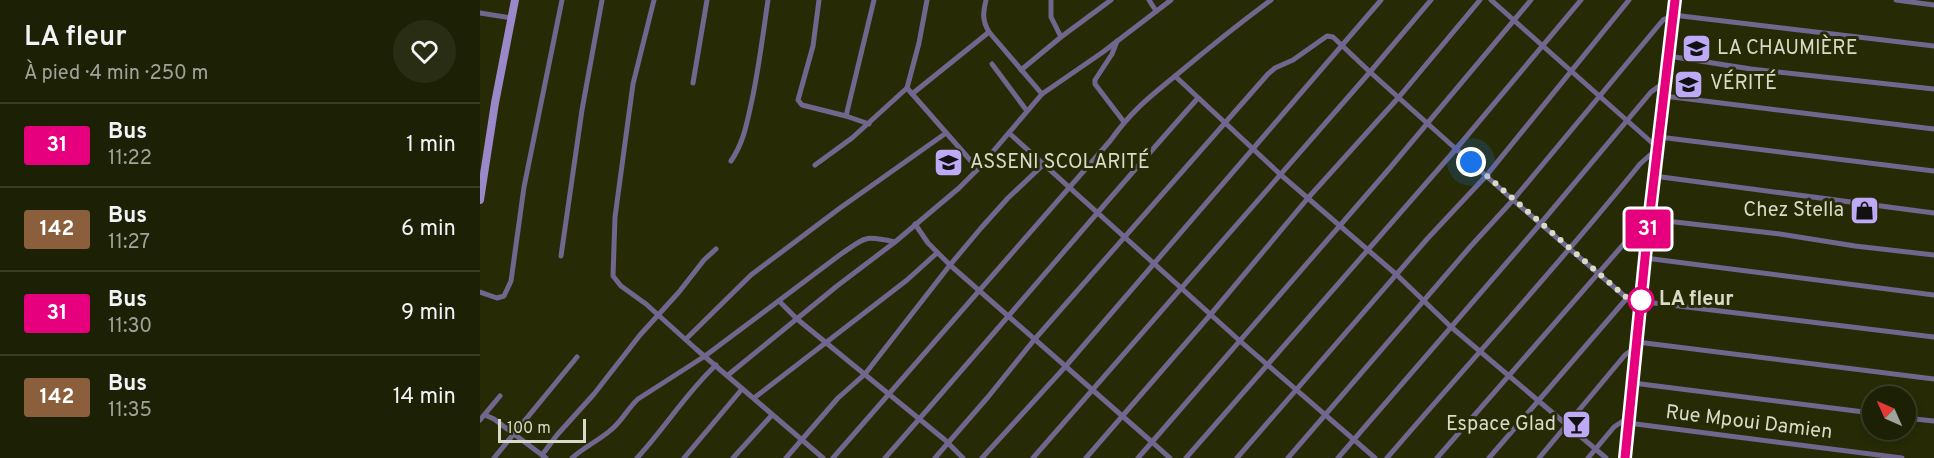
<!DOCTYPE html>
<html lang="fr">
<meta charset="utf-8">
<style>
:root{--surface:#1c2004;--page:#292d13;--text:#f1f3f6;--muted:#a0a39a;--line:#3a3e26}
body{margin:0;font-family:Overpass,sans-serif;background:var(--page);color:var(--text);height:100vh;display:flex;flex-direction:column;font-size:22px;white-space:nowrap}
*{box-sizing:border-box;margin:0}
p{font-size:20px;color:var(--muted)}
.icon{flex:none;width:33px;height:33px;fill:none;stroke:currentColor;stroke-width:2;stroke-linecap:round;stroke-linejoin:round}
.map{position:relative;flex:1;overflow:hidden}
.panel{display:flex;flex-direction:column;background:var(--surface);width:480px}
.panel>*{flex:none}
.badge{padding:0 12px;border-radius:4px;font-size:21px;line-height:39px}
.needle{width:39px;rotate:315deg}
.tools{position:absolute;left:1382px;top:386px;display:grid;gap:12px}
.tools a{display:grid;place-items:center;width:54px;height:54px;border-radius:50%;background:var(--surface);box-shadow:0 3px 9px #0003,0 0 0 2px var(--line);font-size:30px}
.scale{position:absolute;left:18px;bottom:15px;width:88px;box-sizing:border-box;padding-left:6px;border:3px solid #d7dbc7;border-top:0;font-size:16px;line-height:21px;white-space:nowrap;color:#d7dbc7;-webkit-text-stroke:4px #262b06;paint-order:stroke}
.you{position:absolute;width:30px;height:30px;margin:-15px;border:4px solid #fff;border-radius:50%;background:#1a73e8;box-shadow:0 0 0 9px #1a73e833}
.map>.badge{position:absolute;translate:-50% -50%;box-shadow:0 0 0 3px #fff}
.round{display:grid;place-items:center;flex:none;width:63px;height:63px;border-radius:32px;background:var(--page)}
.head{display:flex;align-items:center;justify-content:space-between;height:102px;padding:0 24px}
h1{font-size:28px;font-weight:600;line-height:45px}
ul{padding:0;list-style:none}
li{display:flex;align-items:center;gap:18px;height:84px;padding:0 24px;border-top:2px solid var(--line)}
li div{flex:1}
li b{display:block;font-size:22px}
li em{font-style:normal}
li .badge{min-width:66px;font-weight:700;text-align:center}
main{display:flex;flex:1;min-height:0}
.map>svg:first-child{display:block}
</style>
<main>
<section class="panel">
<div class="head"><div><h1>LA fleur</h1><p>À pied · 4 min · 250 m</p></div><a class="round"><svg class="icon" aria-label="heart" viewBox="0 0 24 24"><path d="M12 20l-8-8c-3-5 5-10 8-4 3-6 11-1 8 4z"/></svg></a></div>
<ul>
<li><span class="badge" style="background:#e6007e;color:#fff">31</span><div><b>Bus</b><p>11:22</p></div><em>1 min</em></li>
<li><span class="badge" style="background:#8b5e3c;color:#fff">142</span><div><b>Bus</b><p>11:27</p></div><em>6 min</em></li>
<li><span class="badge" style="background:#e6007e;color:#fff">31</span><div><b>Bus</b><p>11:30</p></div><em>9 min</em></li>
<li><span class="badge" style="background:#8b5e3c;color:#fff">142</span><div><b>Bus</b><p>11:35</p></div><em>14 min</em></li>
</ul>
</section>
<div class="map">
<svg width="1454" height="458" viewBox="0 0 1454 458">
<rect width="100%" height="100%" fill="#262b06"/>
<g fill="none" stroke-linecap="round" stroke-linejoin="round">
<!-- street -->
<g stroke="#70668e" stroke-width="5">
<path d="M 174,0 L 153,84 L 135,217 L 133,276 L 141,286 L 166,304 L 216,349 L 343,458"/>
<path d="M 339,0 L 333,46 L 318,100 L 322,105 L 366,116"/>
<path d="M 447,0 L 439,43 L 427,88 L 498,169"/>
<path d="M 506,0 C 503,13 502,20 509,32 L 562,94"/>
<path d="M 571,0 L 571,17 L 581,37"/>
<path d="M 669,0 L 676,11"/>
<path d="M 1011,0 L 1178,148"/>
<path d="M 1416,0 L 1454,5"/>
<path d="M 0,13 L 32,18"/>
<path d="M 637,41 L 632,54 L 615,80 L 615,84 L 644,122"/>
<path d="M 1188,56 L 1271,69 L 1454,89"/>
<path d="M 512,64 L 547,111"/>
<path d="M 541,70 L 581,37 L 631,0"/>
<path d="M 695,76 L 801,175 L 917,275 L 970,326 L 1126,458"/>
<path d="M 213,83 L 227,0"/>
<path d="M 432,94 L 509,32"/>
<path d="M 1184,96 L 1454,129"/>
<path d="M 389,124 L 366,116 L 394,0"/>
<path d="M 529,133 L 760,341 L 895,458"/>
<path d="M 1179,137 L 1454,171"/>
<path d="M 251,161 C 264,142 267,122 272,100 C 279,67 283,34 288,0"/>
<path d="M 335,165 L 372,138 L 427,88"/>
<path d="M 1174,176 L 1454,213"/>
<path d="M 435,224 L 448,243 L 470,265 L 672,442 L 658,458"/>
<path d="M 81,256 L 102,110 L 122,0"/>
<path d="M 1165,258 L 1454,295"/>
<path d="M 0,292 L 17,298 L 24,296 L 31,281 L 44,187 L 82,0"/>
<path d="M 299,301 L 317,319 L 465,440 L 483,458"/>
<path d="M 206,339 L 271,275 L 360,208 L 466,133"/>
<path d="M 1157,342 L 1454,379"/>
<path d="M 248,375 L 357,286 L 415,242 L 479,188 L 498,169 L 562,94 L 623,52 L 691,0"/>
<path d="M 1153,383 L 1392,413"/>
<path d="M 274,398 L 427,280 L 457,253"/>
<path d="M 5,415 L 14,419 L 66,458"/>
<path d="M 1425,418 L 1454,421"/>
<path d="M 0,420 L 20,396"/>
<path d="M 1148,423 L 1422,458"/>
<path d="M 62,455 L 77,435 L 114,394 L 160,335 L 199,292 L 224,260 L 236,249"/>
<path d="M 14,458 L 97,357"/>
<path d="M 92,458 C 104,447 120,440 132,429 C 142,421 148,408 158,399 L 225,356 L 361,254 C 386,237 384,235 415,242"/>
<path d="M 157,458 C 185,428 206,393 236,365"/>
<path d="M 204,458 L 262,389"/>
<path d="M 253,458 L 292,415"/>
<path d="M 306,458 L 358,398 L 385,374 L 470,265 L 501,228 L 528,198 L 564,164"/>
<path d="M 353,458 L 630,141 C 653,109 671,96 700,72 C 730,47 760,23 791,0"/>
<path d="M 405,458 C 510,339 612,217 718,98"/>
<path d="M 455,458 L 508,397 L 554,340 L 788,74 L 795,68 L 813,60 L 847,36 L 853,37 L 890,72 L 1033,200 L 1149,300 L 1454,337"/>
<path d="M 502,458 L 585,367 L 901,0"/>
<path d="M 553,458 L 890,72 L 951,0"/>
<path d="M 606,458 L 731,314 L 828,198 L 919,97 L 1000,0"/>
<path d="M 690,458 L 672,442 L 909,169 L 1051,0"/>
<path d="M 706,458 L 976,149 L 1101,0"/>
<path d="M 757,458 L 948,238 L 1006,176 L 1149,0"/>
<path d="M 808,458 L 990,247 L 1033,200 L 1183,20 L 1193,15 L 1454,46"/>
<path d="M 858,458 L 1061,223 L 1171,92 L 1186,81"/>
<path d="M 907,458 C 991,360 1079,265 1160,164 L 1170,155 L 1177,151"/>
<path d="M 957,458 L 1163,222 L 1169,219 L 1300,234 L 1375,246 L 1454,255"/>
<path d="M 1009,458 L 1147,298"/>
<path d="M 1059,458 L 1145,355 L 1156,347"/>
<path d="M 1108,458 L 1134,427 L 1149,417"/>
</g>
<!-- secondary -->
<g stroke="#9a88c9" stroke-width="8">
<path d="M 0,200 L 15,103 L 35,0"/>
<path d="M 1145,458 L 1169,219 L 1195,0"/>
</g>
</g>
<g fill="none" stroke-linecap="round" stroke-linejoin="round">
<defs>
<path id="line" d="M 1145,458 L 1167,238 L 1195,0"/>
</defs>
<!-- line casing -->
<use href="#line" stroke="#fff" stroke-width="14"/>
<!-- line -->
<use href="#line" stroke="#e6007e" stroke-width="9"/>
<!-- walk -->
<path stroke="#d7dbc7" stroke-width="6" stroke-dasharray="0 10.8" d="M 991,162 L 1147,298 L 1161,302 L 1161,300"/>
</g>
<!-- icons -->
<defs>
<symbol id="school-square" viewBox="-11 -11 22 22"><rect x="-9" y="-9" width="18" height="18" rx="4" fill="#bea9f5" stroke="#262b06"/><path d="M0-5L7-2L0 1L-7-2ZM-4 1L0 2.5L4 1V4Q0 6-4 4Z" fill="#111"/></symbol>
<symbol id="shop-square" viewBox="-11 -11 22 22"><rect x="-9" y="-9" width="18" height="18" rx="4" fill="#bea9f5" stroke="#262b06"/><path d="M-5-2.5h2.3a2.7 3.5 0 0 1 5.4 0H5L5.5 6h-11ZM-1.5-2.5h3a1.5 2.3 0 0 0-3 0Z" fill="#111"/></symbol>
<symbol id="bar-square" viewBox="-11 -11 22 22"><rect x="-9" y="-9" width="18" height="18" rx="4" fill="#bea9f5" stroke="#262b06"/><path d="M-6-5H6L.8 .8V4.5H3.5V6h-7V4.5H-.8V.8Z" fill="#111"/></symbol>
</defs>
<g fill-rule="evenodd">
<use href="#school-square" x="1200" y="32" width="33" height="33"/>
<use href="#school-square" x="1192" y="68" width="33" height="33"/>
<use href="#school-square" x="452" y="146" width="33" height="33"/>
<use href="#shop-square" x="1368" y="194" width="33" height="33"/>
<use href="#bar-square" x="1080" y="408" width="33" height="33"/>
</g>
<!-- markers -->
<circle fill="#fff" stroke="#e6007e" stroke-width="3" cx="1161" cy="300" r="12"/>
<g text-anchor="middle" dominant-baseline="central" stroke-width="6" stroke-linejoin="round" paint-order="stroke">
<!-- poi labels -->
<g font-size="20" fill="#d7dbc7" stroke="#262b06" text-anchor="start">
<text x="1237" y="49">LA CHAUMIÈRE</text>
<text x="1230" y="84">VÉRITÉ</text>
<text x="490" y="163">ASSENI SCOLARITÉ</text>
<text x="1364" y="211" text-anchor="end">Chez Stella</text>
<text x="1076" y="425" text-anchor="end">Espace Glad</text>
</g>
<!-- stop labels -->
<g font-size="20" font-weight="bold" fill="#d7dbc7" stroke="#262b06" text-anchor="start">
<text x="1179" y="300">LA fleur</text>
</g>
<!-- street labels -->
<g font-size="20" fill="#d7dbc7" stroke="#262b06">
<text transform="translate(1269 423) rotate(7)">Rue Mpoui Damien</text>
</g>
</g>
</svg>
<div class="tools">
<a><svg class="needle" viewBox="-14 -14 28 28"><path d="M0-13l5 13h-10z" fill="#e53935"/><path d="M0 13l5-13h-10z" fill="#a0a39a"/></svg></a>
</div>
<div class="scale">100 m</div>
<div class="you" style="left:991px;top:162px"></div>
<b class="badge" style="left:1168px;top:229px;background:#e6007e;color:#fff">31</b>
</div>
</main>
